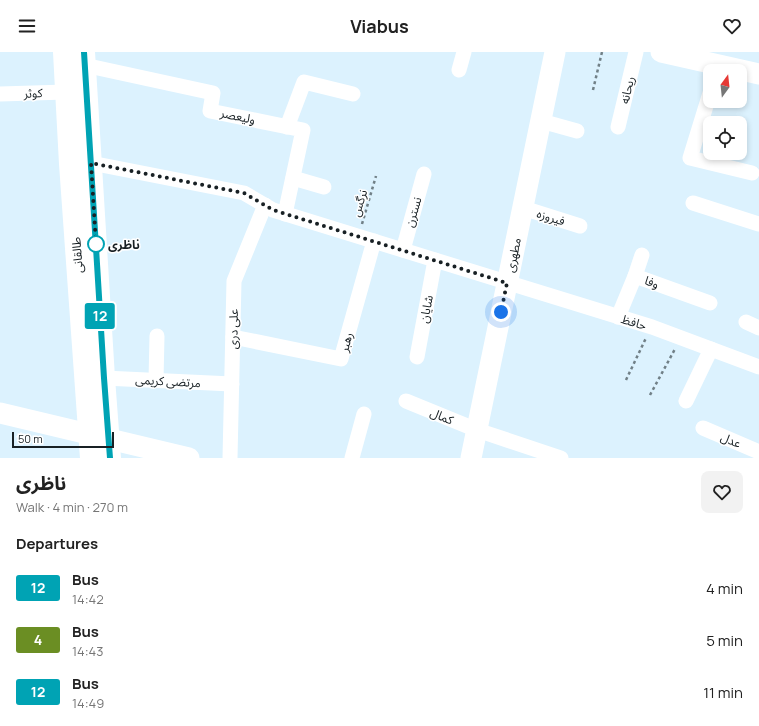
<!DOCTYPE html>
<meta charset="utf-8">
<style>
:root{--surface:#fff;--page:#f2f2f2;--text:#222;--muted:#767676}
body{margin:0;font-family:Manrope,"Noto Sans Arabic",sans-serif;background:var(--page);color:var(--text);height:100vh;display:flex;flex-direction:column;font-size:15px;white-space:nowrap}
*{box-sizing:border-box;margin:0}
p{font-size:13px;color:var(--muted)}
.icon{flex:none;width:22px;height:22px;fill:none;stroke:currentColor;stroke-width:2;stroke-linecap:round;stroke-linejoin:round}
.map{position:relative;height:406px;overflow:hidden}
.side{display:flex;flex-direction:column;background:var(--surface);flex:1}
.side>*{flex:none}
.badge{padding:0 8px;border-radius:3px;font-size:14px;line-height:26px}
.needle{width:26px;rotate:15deg}
.buttons{position:absolute;left:703px;top:12px;display:grid;gap:8px}
.buttons a{display:grid;place-items:center;width:44px;height:44px;border-radius:8px;background:var(--surface);box-shadow:0 2px 6px #0003;font-size:20px}
.scale{position:absolute;left:12px;bottom:10px;width:102px;box-sizing:border-box;padding-left:4px;border:2px solid #182024;border-top:0;font-size:11px;line-height:14px;white-space:nowrap;color:#182024;-webkit-text-stroke:3px #fff;paint-order:stroke}
.you{position:absolute;width:20px;height:20px;margin:-10px;border:3px solid #fff;border-radius:50%;background:#1a73e8;box-shadow:0 0 0 6px #1a73e833}
.map>.badge{position:absolute;translate:-50% -50%;box-shadow:0 0 0 2px #fff}
h2{padding:0 16px;font-size:15px;line-height:36px}
.round{display:grid;place-items:center;flex:none;width:42px;height:42px;border-radius:8px;background:var(--page)}
.headline{display:flex;align-items:center;justify-content:space-between;height:68px;padding:0 16px}
h1{font-size:19px;font-weight:700;line-height:30px}
ul{padding:0;list-style:none}
li{display:flex;align-items:center;gap:12px;height:52px;padding:0 16px}
li div{flex:1}
li b{display:block;font-size:15px}
li em{font-style:normal}
li .badge{min-width:44px;font-weight:700;text-align:center}
header{display:flex;justify-content:space-between;align-items:center;height:52px;padding:0 16px;background:var(--surface);font-size:18px;font-weight:700}
.map>svg:first-child{display:block}
</style>
<header><svg class="icon" aria-label="menu" viewBox="0 0 24 24"><path d="M4 6h16M4 12h16M4 18h16"/></svg>Viabus<svg class="icon" aria-label="heart" viewBox="0 0 24 24"><path d="M12 20l-8-8c-3-5 5-10 8-4 3-6 11-1 8 4z"/></svg></header>
<div class="map">
<svg width="759" height="406" viewBox="0 0 759 406">
<rect width="100%" height="100%" fill="#dcf2fe"/>
<g fill="none" stroke-linecap="round" stroke-linejoin="round">
<!-- path -->
<g stroke="#718087" stroke-width="2.5" stroke-dasharray="3 3" stroke-linecap="butt">
<path d="M 593,38 L 602,0"/>
<path d="M 362,172 L 376,124"/>
<path d="M 626,328 L 646,286"/>
<path d="M 650,343 L 675,297"/>
</g>
<!-- street -->
<g stroke="#fff" stroke-width="15">
<path d="M 84,13 L 213,41 L 210,59 L 303,78 L 285,162"/>
<path d="M 459,18 L 464,0"/>
<path d="M 710,41 L 690,106 L 752,121"/>
<path d="M 0,42 L 66,40"/>
<path d="M 541,69 L 577,79"/>
<path d="M 287,75 L 304,30 L 353,42"/>
<path d="M 618,75 L 636,0"/>
<path d="M 91,111 L 244,141 L 273,158 L 652,275 L 759,315"/>
<path d="M 293,126 L 324,135"/>
<path d="M 693,151 L 759,172"/>
<path d="M 523,156 L 580,174"/>
<path d="M 403,198 L 424,122"/>
<path d="M 635,224 L 642,203"/>
<path d="M 618,265 L 635,224 L 710,251"/>
<path d="M 746,270 L 759,276"/>
<path d="M 233,285 L 341,307 L 374,189"/>
<path d="M 417,305 L 435,208"/>
<path d="M 104,326 L 232,332"/>
<path d="M 156,328 L 157,284"/>
<path d="M 406,349 L 477,378 L 561,406"/>
<path d="M 686,349 L 711,297"/>
<path d="M 703,376 L 759,400"/>
<path d="M 230,406 L 234,229 L 265,153"/>
<path d="M 352,406 L 364,362"/>
</g>
<!-- secondary -->
<g stroke="#fff" stroke-width="21">
<path d="M 661,0 L 759,22"/>
<path d="M 0,361 L 189,406"/>
<path d="M 471,406 L 555,0"/>
</g>
<!-- primary -->
<g stroke="#fff" stroke-width="22">
<path d="M 64,0 L 70,112 L 91,406"/>
<path d="M 84,0 L 104,326 L 110,406"/>
</g>
</g>
<g fill="none" stroke-linecap="round" stroke-linejoin="round">
<defs>
<path id="line" d="M 84,0 L 104,326 L 110,406"/>
</defs>
<!-- line casing -->
<use href="#line" stroke="#fff" stroke-width="9"/>
<!-- line -->
<use href="#line" stroke="#00a3b4" stroke-width="6"/>
<!-- walk -->
<path stroke="#182024" stroke-width="4" stroke-dasharray="0 7.2" d="M 96,192 L 91,111 L 244,141 L 273,158 L 507,231 L 501,260"/>
</g>
<!-- markers -->
<circle fill="#fff" stroke="#00a3b4" stroke-width="2" cx="96" cy="192" r="8"/>
<g text-anchor="middle" dominant-baseline="central" stroke-width="3" stroke-linejoin="round" paint-order="stroke">
<!-- street labels -->
<g font-size="12" fill="#182024" stroke="#fff">
<text transform="translate(627 38) rotate(-77)">ریحانه</text>
<text transform="translate(33 41) rotate(-2)">کوثر</text>
<text transform="translate(238 64) rotate(12)">ولیعصر</text>
<text transform="translate(359 151) rotate(-73)">نرگس</text>
<text transform="translate(413 160) rotate(-74)">نسترن</text>
<text transform="translate(551 165) rotate(17)">فیروزه</text>
<text transform="translate(77 203) rotate(-94)">طالقانی</text>
<text transform="translate(513 203) rotate(-78)">مطهری</text>
<text transform="translate(652 230) rotate(20)">وفا</text>
<text transform="translate(426 257) rotate(-79)">شایان</text>
<text transform="translate(634 270) rotate(17)">حافظ</text>
<text transform="translate(233 277) rotate(-89)">علی دری</text>
<text transform="translate(346 290) rotate(-75)">رهبر</text>
<text transform="translate(168 329) rotate(3)">مرتضی کریمی</text>
<text transform="translate(442 364) rotate(23)">کمال</text>
<text transform="translate(731 388) rotate(23)">عدل</text>
</g>
<!-- stop labels -->
<g font-size="12" font-weight="bold" fill="#182024" stroke="#fff" text-anchor="start">
<text x="108" y="192">ناظری</text>
</g>
</g>
</svg>
<div class="buttons">
<a><svg class="needle" viewBox="-14 -14 28 28"><path d="M0-13l5 13h-10z" fill="#e53935"/><path d="M0 13l5-13h-10z" fill="#767676"/></svg></a>
<a><svg class="icon" aria-label="locate" viewBox="0 0 24 24"><circle cx="12" cy="12" r="6"/><path d="M12 2v4M12 18v4M2 12h4M18 12h4"/></svg></a>
</div>
<div class="scale">50 m</div>
<div class="you" style="left:501px;top:260px"></div>
<b class="badge" style="left:100px;top:264px;background:#00a3b4;color:#fff">12</b>
</div>
<section class="side">
<div class="headline"><div><h1>ناظری</h1><p>Walk · 4 min · 270 m</p></div><a class="round"><svg class="icon" aria-label="heart" viewBox="0 0 24 24"><path d="M12 20l-8-8c-3-5 5-10 8-4 3-6 11-1 8 4z"/></svg></a></div>
<h2>Departures</h2>
<ul>
<li><span class="badge" style="background:#00a3b4;color:#fff">12</span><div><b>Bus</b><p>14:42</p></div><em>4 min</em></li>
<li><span class="badge" style="background:#6b8e23;color:#fff">4</span><div><b>Bus</b><p>14:43</p></div><em>5 min</em></li>
<li><span class="badge" style="background:#00a3b4;color:#fff">12</span><div><b>Bus</b><p>14:49</p></div><em>11 min</em></li>
</ul>
</section>
